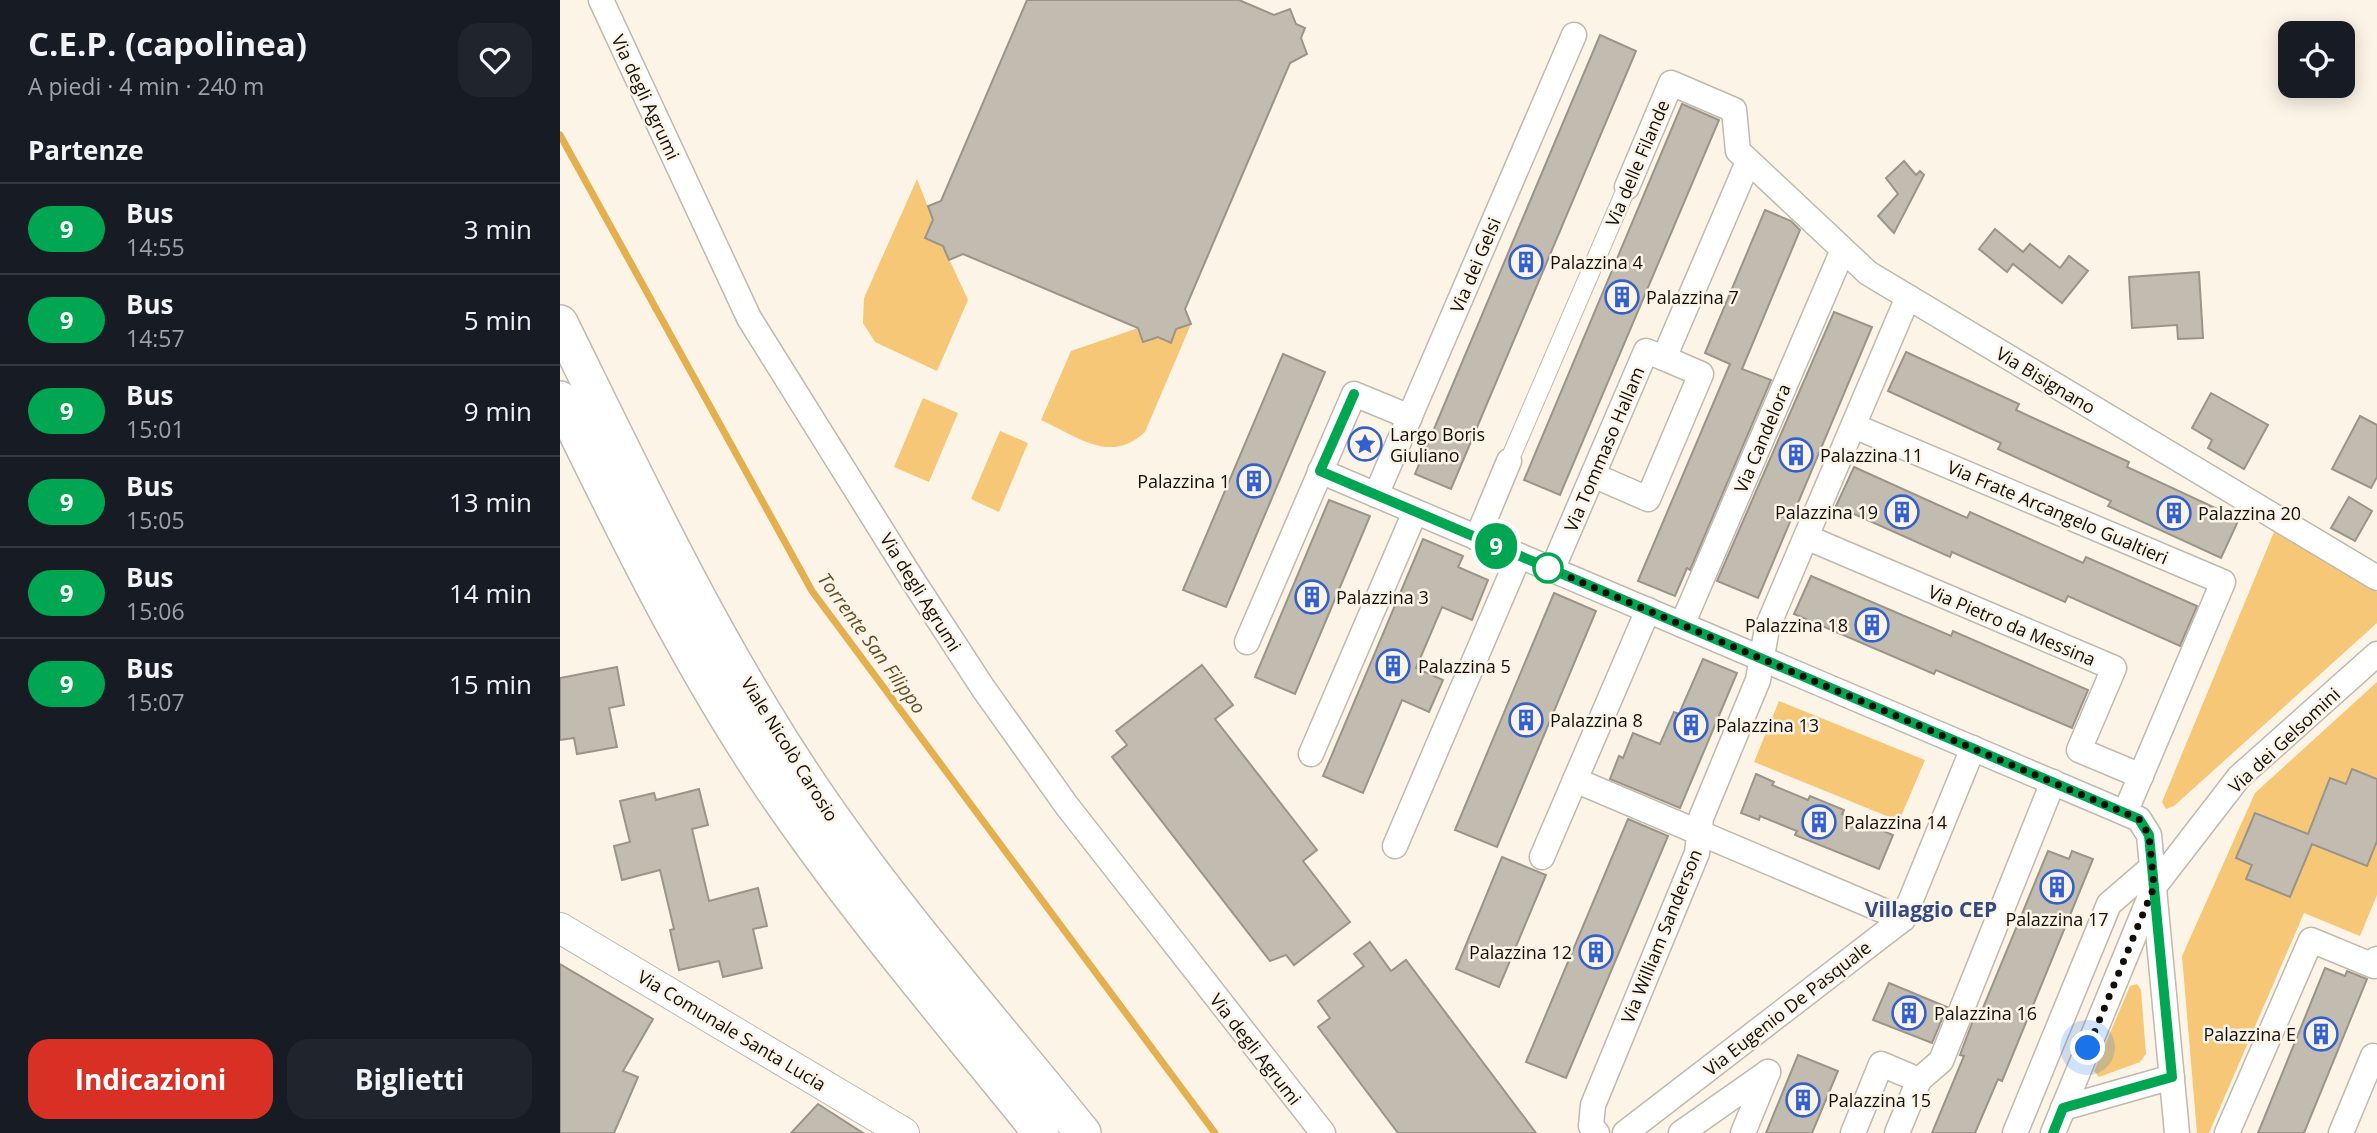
<!DOCTYPE html>
<html lang="it">
<meta charset="utf-8">
<style>
:root{--surface:#171b24;--page:#20242c;--text:#f1f3f6;--muted:#9ea1a6;--line:#363941;--accent:#d93025}
body{margin:0;font-family:"Open Sans",sans-serif;background:var(--page);color:var(--text);height:100vh;display:flex;flex-direction:column;font-size:26px;white-space:nowrap}
*{box-sizing:border-box;margin:0}
p{font-size:23px;color:var(--muted)}
.icon{flex:none;width:38px;height:38px;fill:none;stroke:currentColor;stroke-width:2;stroke-linecap:round;stroke-linejoin:round}
.map{position:relative;flex:1;overflow:hidden}
.sheet{display:flex;flex-direction:column;background:var(--surface);width:560px}
.sheet>*{flex:none}
.badge{padding:0 14px;border-radius:23px;font-size:24px;line-height:46px}
.tools{position:absolute;left:1718px;top:21px;display:grid;gap:14px}
.tools a{display:grid;place-items:center;width:77px;height:77px;border-radius:14px;background:var(--surface);box-shadow:0 4px 18px #0003;font-size:35px}
.you{position:absolute;width:35px;height:35px;margin:-18px;border:5px solid #fff;border-radius:50%;background:#1a73e8;box-shadow:0 0 0 10px #1a73e833}
.map>.badge{position:absolute;translate:-50% -50%;box-shadow:0 0 0 4px #fff}
h2{padding:0 28px;font-size:26px;line-height:63px}
.round{display:grid;place-items:center;flex:none;width:74px;height:74px;border-radius:21px;background:var(--page)}
.overview{display:flex;align-items:center;justify-content:space-between;height:119px;padding:0 28px}
h1{font-size:33px;font-weight:700;line-height:52px}
.button{display:flex;gap:14px;margin-top:auto;padding:14px 28px}
.button a{flex:1;height:80px;border-radius:21px;background:var(--accent);color:#fff;font-size:28px;font-weight:700;line-height:80px;text-align:center}
.button a+a{background:var(--page);color:var(--text)}
ul{padding:0;list-style:none}
li{display:flex;align-items:center;gap:21px;height:91px;padding:0 28px;border-top:2px solid var(--line)}
li div{flex:1}
li b{display:block;font-size:26px}
li em{font-style:normal}
li .badge{min-width:77px;font-weight:700;text-align:center}
main{display:flex;flex:1;min-height:0}
.map>svg:first-child{display:block}
</style>
<main>
<section class="sheet">
<div class="overview"><div><h1>C.E.P. (capolinea)</h1><p>A piedi · 4 min · 240 m</p></div><a class="round"><svg class="icon" aria-label="heart" viewBox="0 0 24 24"><path d="M12 20l-8-8c-3-5 5-10 8-4 3-6 11-1 8 4z"/></svg></a></div>
<h2>Partenze</h2>
<ul>
<li><span class="badge" style="background:#00a651;color:#fff">9</span><div><b>Bus</b><p>14:55</p></div><em>3 min</em></li>
<li><span class="badge" style="background:#00a651;color:#fff">9</span><div><b>Bus</b><p>14:57</p></div><em>5 min</em></li>
<li><span class="badge" style="background:#00a651;color:#fff">9</span><div><b>Bus</b><p>15:01</p></div><em>9 min</em></li>
<li><span class="badge" style="background:#00a651;color:#fff">9</span><div><b>Bus</b><p>15:05</p></div><em>13 min</em></li>
<li><span class="badge" style="background:#00a651;color:#fff">9</span><div><b>Bus</b><p>15:06</p></div><em>14 min</em></li>
<li><span class="badge" style="background:#00a651;color:#fff">9</span><div><b>Bus</b><p>15:07</p></div><em>15 min</em></li>
</ul>
<div class="button"><a>Indicazioni</a><a>Biglietti</a></div>
</section>
<div class="map">
<svg width="1817" height="1133" viewBox="0 0 1817 1133">
<rect width="100%" height="100%" fill="#fcf4e7"/>
<!-- green -->
<g fill="#f5c777">
<path d="M 357,179 L 373,220 L 365,238 L 383,246 L 408,300 L 377,371 L 315,342 L 303,323 L 304,298 Z"/>
<path d="M 631,324 L 585,432 C 550,465 517,436 481,420 L 511,351 L 578,328 L 583,342 L 598,337 L 611,342 L 616,329 Z"/>
<path d="M 363,398 L 398,413 L 369,482 L 334,467 Z"/>
<path d="M 440,431 L 468,443 L 439,512 L 411,499 Z"/>
<path d="M 1714,532 L 1817,592 L 1817,623 L 1614,806 L 1606,809 L 1602,802 Z"/>
<path d="M 1817,682 L 1817,895 L 1800,936 L 1744,913 L 1649,1133 L 1637,1133 L 1622,956 L 1695,793 Z"/>
<path d="M 1219,701 L 1365,760 L 1339,821 L 1194,762 Z"/>
<path d="M 1577,984 L 1581,990 L 1586,1054 L 1580,1062 L 1539,1077 L 1534,1071 L 1570,986 Z"/>
</g>
<g fill="none" stroke-linecap="round" stroke-linejoin="round">
<!-- stream -->
<path stroke="#e4af4e" stroke-width="7" d="M 0,135 L 252,591 L 655,1133"/>
</g>
<!-- building -->
<g fill="#c2bbaf" stroke="#9b9489" stroke-width="2">
<path d="M 467,0 L 679,0 L 714,15 L 730,9 L 736,24 L 745,28 L 741,38 L 747,54 L 730,63 L 625,309 L 631,324 L 616,329 L 611,343 L 598,337 L 583,342 L 578,328 L 403,254 L 389,260 L 383,246 L 365,238 L 373,220 L 368,206 L 381,201 Z"/>
<path d="M 1040,35 L 1076,51 L 891,489 L 855,474 Z"/>
<path d="M 1122,104 L 1159,120 L 1000,495 L 964,480 Z"/>
<path d="M 1344,161 L 1356,175 L 1360,171 L 1364,175 L 1334,233 L 1318,216 L 1338,194 L 1326,178 Z"/>
<path d="M 1205,210 L 1231,221 L 1240,230 L 1182,369 L 1211,380 L 1130,570 L 1127,568 L 1115,596 L 1078,581 L 1170,364 L 1145,353 Z"/>
<path d="M 1435,229 L 1463,252 L 1470,244 L 1500,268 L 1509,256 L 1528,271 L 1502,303 L 1453,264 L 1447,272 L 1419,249 Z"/>
<path d="M 1639,272 L 1643,338 L 1618,339 L 1617,325 L 1572,328 L 1569,277 Z"/>
<path d="M 1274,312 L 1312,327 L 1198,598 L 1157,581 Z"/>
<path d="M 1346,352 L 1459,404 L 1456,410 L 1569,462 L 1567,467 L 1679,519 L 1661,558 L 1548,506 L 1551,501 L 1438,449 L 1441,443 L 1328,391 Z"/>
<path d="M 723,354 L 765,372 L 666,607 L 623,590 Z"/>
<path d="M 1651,393 L 1708,425 L 1684,469 L 1648,448 L 1652,440 L 1632,428 Z"/>
<path d="M 1800,416 L 1817,425 L 1817,477 L 1811,488 L 1772,469 Z"/>
<path d="M 1294,467 L 1407,518 L 1410,512 L 1523,563 L 1526,557 L 1637,606 L 1620,646 L 1508,596 L 1505,602 L 1392,552 L 1390,557 L 1276,506 Z"/>
<path d="M 1789,497 L 1812,511 L 1795,541 L 1771,528 Z"/>
<path d="M 769,500 L 810,516 L 735,694 L 695,677 Z"/>
<path d="M 863,539 L 903,556 L 898,567 L 928,580 L 912,620 L 882,607 L 856,668 L 883,680 L 869,712 L 842,700 L 803,793 L 763,776 Z"/>
<path d="M 1251,576 L 1391,636 L 1393,631 L 1528,690 L 1512,728 L 1376,670 L 1374,674 L 1234,614 Z"/>
<path d="M 994,593 L 1036,611 L 937,847 L 895,830 Z"/>
<path d="M 1143,659 L 1177,673 L 1120,808 L 1050,779 L 1059,756 L 1063,758 L 1073,733 L 1100,744 L 1114,712 L 1119,714 Z"/>
<path d="M 642,665 L 673,705 L 655,719 L 757,850 L 743,861 L 790,922 L 734,965 L 726,955 L 710,961 L 552,757 L 567,745 L 556,731 Z"/>
<path d="M 57,667 L 64,705 L 49,708 L 57,747 L 17,754 L 14,738 L 0,740 L 0,678 Z"/>
<path d="M 1792,769 L 1817,779 L 1817,841 L 1807,866 L 1752,844 L 1730,897 L 1686,879 L 1692,865 L 1676,858 L 1695,813 L 1748,834 L 1770,778 L 1786,784 Z"/>
<path d="M 1196,774 L 1214,782 L 1212,785 L 1248,800 L 1250,796 L 1284,810 L 1282,814 L 1333,835 L 1319,869 L 1235,835 L 1237,831 L 1200,816 L 1199,820 L 1181,813 Z"/>
<path d="M 139,789 L 148,825 L 132,829 L 149,901 L 198,888 L 207,926 L 193,929 L 202,968 L 163,977 L 159,961 L 119,970 L 110,930 L 114,929 L 100,870 L 62,880 L 54,846 L 70,842 L 60,801 L 94,793 L 96,800 Z"/>
<path d="M 1068,819 L 1108,836 L 1006,1078 L 966,1062 Z"/>
<path d="M 1488,851 L 1509,859 L 1512,851 L 1533,859 L 1442,1081 L 1438,1079 L 1415,1133 L 1372,1133 L 1404,1056 L 1400,1055 L 1414,1018 L 1418,1020 Z"/>
<path d="M 942,857 L 986,875 L 939,987 L 896,969 Z"/>
<path d="M 810,942 L 831,971 L 846,960 L 976,1133 L 838,1133 L 758,1027 L 770,1018 L 758,1001 L 804,966 L 794,954 Z"/>
<path d="M 0,964 L 93,1019 L 63,1071 L 78,1077 L 54,1133 L 0,1133 Z"/>
<path d="M 1765,968 L 1785,976 L 1787,971 L 1807,979 L 1744,1133 L 1698,1133 Z"/>
<path d="M 1329,983 L 1387,1007 L 1372,1043 L 1313,1020 Z"/>
<path d="M 1238,1055 L 1278,1071 L 1252,1133 L 1206,1133 Z"/>
<path d="M 258,1104 L 303,1133 L 231,1133 Z"/>
</g>
<g fill="none" stroke-linecap="round" stroke-linejoin="round">
<defs>
<path id="pedestrian" d="M 949,461 L 1067,187"/>
<g id="minor">
<path d="M 41,0 L 189,318 L 350,576 L 423,688 L 507,806 L 763,1133"/>
<path d="M 1067,187 L 1111,83 L 1174,110 L 1178,151 L 1308,273 L 1817,578"/>
<path d="M 1294,426 L 1663,582 L 1565,813"/>
<path d="M 760,471 L 1579,819 L 1589,835 L 1617,1133"/>
<path d="M 1033,475 L 1088,499 L 1141,374 L 1104,358"/>
<path d="M 816,495 L 1014,35"/>
<path d="M 1246,537 L 1554,668 L 1519,750 L 1581,776"/>
<path d="M 917,538 L 949,461"/>
<path d="M 992,570 L 1086,351 L 1104,358 L 1188,162"/>
<path d="M 1122,625 L 1282,252"/>
<path d="M 687,642 L 794,394 L 850,417"/>
<path d="M 751,754 L 855,512"/>
<path d="M 1015,780 L 1343,919"/>
<path d="M 835,846 L 959,556"/>
<path d="M 982,857 L 1088,610"/>
<path d="M 1503,1108 L 1612,1077"/>
<path d="M 1037,1133 L 1031,1126 L 1033,1105 L 1137,853 L 1141,818 L 1198,680 L 1207,628 L 1348,297"/>
<path d="M 1065,1133 L 1343,919 L 1413,748"/>
<path d="M 1121,1133 L 1208,1072"/>
<path d="M 1183,1133 L 1208,1072"/>
<path d="M 1293,1133 L 1321,1064 L 1359,1080"/>
<path d="M 1337,1133 L 1359,1080 L 1381,1061 L 1493,782"/>
<path d="M 1455,1133 L 1549,904 L 1592,867"/>
<path d="M 1493,1133 L 1594,887 L 1679,777 L 1817,654"/>
<path d="M 1667,1133 L 1751,940 L 1814,966 L 1817,959"/>
<path d="M 1781,1133 L 1813,1056 L 1817,1057"/>
</g>
<path id="tertiary" d="M 0,928 L 344,1133"/>
<g id="secondary">
<path d="M 0,323 C 74,473 145,625 237,766 C 321,895 426,1013 523,1133"/>
<path d="M 0,399 C 64,531 129,664 211,786 C 293,907 389,1019 481,1133"/>
</g>
</defs>
<!-- pedestrian casing -->
<use href="#pedestrian" stroke="#c0b9ad" stroke-width="20"/>
<!-- minor casing -->
<use href="#minor" stroke="#c0b9ad" stroke-width="27"/>
<!-- tertiary casing -->
<use href="#tertiary" stroke="#c0b9ad" stroke-width="32"/>
<!-- secondary casing -->
<use href="#secondary" stroke="#c0b9ad" stroke-width="38"/>
<!-- pedestrian -->
<use href="#pedestrian" stroke="#fff" stroke-width="18"/>
<!-- minor -->
<use href="#minor" stroke="#fff" stroke-width="24"/>
<!-- tertiary -->
<use href="#tertiary" stroke="#fff" stroke-width="30"/>
<!-- secondary -->
<use href="#secondary" stroke="#fff" stroke-width="35"/>
</g>
<g fill="none" stroke-linecap="round" stroke-linejoin="round">
<defs>
<path id="line" d="M 794,394 L 760,471 L 1579,819 L 1589,835 L 1612,1077 L 1503,1108 L 1493,1133"/>
</defs>
<!-- line casing -->
<use href="#line" stroke="#fff" stroke-width="16"/>
<!-- line -->
<use href="#line" stroke="#00a651" stroke-width="10"/>
<!-- walk -->
<path stroke="#110e0a" stroke-width="7" stroke-dasharray="0 12.6" d="M 988,568 L 1579,819 L 1589,835 L 1594,887 L 1528,1048"/>
</g>
<!-- icons -->
<defs>
<symbol id="building-ring" viewBox="-11 -11 22 22"><circle r="9.5" fill="#fcf4e7" stroke="#3360cf" stroke-width="1.5"/><path d="M-4-6H4V6H1V3H-1V6H-4ZM-2.5-4.3h1.7v1.8h-1.7ZM.8-4.3h1.7v1.8H.8ZM-2.5-1h1.7V.8h-1.7ZM.8-1h1.7V.8H.8Z" fill="#3360cf"/></symbol>
<symbol id="sight-ring" viewBox="-11 -11 22 22"><circle r="9.5" fill="#fcf4e7" stroke="#3360cf" stroke-width="1.5"/><path d="M0-6L1.8-2.2L6-1.7L2.9 1.2L3.7 5.4L0 3.3L-3.7 5.4L-2.9 1.2L-6-1.7L-1.8-2.2Z" fill="#3360cf"/></symbol>
</defs>
<g fill-rule="evenodd">
<use href="#building-ring" x="947" y="243" width="38" height="38"/>
<use href="#building-ring" x="1043" y="278" width="38" height="38"/>
<use href="#sight-ring" x="786" y="425" width="38" height="38"/>
<use href="#building-ring" x="1217" y="436" width="38" height="38"/>
<use href="#building-ring" x="675" y="462" width="38" height="38"/>
<use href="#building-ring" x="1323" y="493" width="38" height="38"/>
<use href="#building-ring" x="1595" y="494" width="38" height="38"/>
<use href="#building-ring" x="733" y="578" width="38" height="38"/>
<use href="#building-ring" x="1293" y="606" width="38" height="38"/>
<use href="#building-ring" x="814" y="647" width="38" height="38"/>
<use href="#building-ring" x="947" y="701" width="38" height="38"/>
<use href="#building-ring" x="1112" y="706" width="38" height="38"/>
<use href="#building-ring" x="1240" y="803" width="38" height="38"/>
<use href="#building-ring" x="1478" y="868" width="38" height="38"/>
<use href="#building-ring" x="1017" y="933" width="38" height="38"/>
<use href="#building-ring" x="1330" y="994" width="38" height="38"/>
<use href="#building-ring" x="1742" y="1015" width="38" height="38"/>
<use href="#building-ring" x="1224" y="1081" width="38" height="38"/>
</g>
<!-- markers -->
<circle fill="#fff" stroke="#00a651" stroke-width="3.5" cx="988" cy="568" r="14"/>
<g text-anchor="middle" dominant-baseline="central" stroke-width="5" stroke-linejoin="round" paint-order="stroke">
<!-- street labels -->
<g font-size="18" fill="#110e0a" stroke="#fcf4e7">
<text transform="translate(86 97) rotate(65)">Via degli Agrumi</text>
<text transform="translate(1077 163) rotate(-67)">Via delle Filande</text>
<text transform="translate(915 265) rotate(-67)">Via dei Gelsi</text>
<text transform="translate(1486 380) rotate(31)">Via Bisignano</text>
<text transform="translate(1202 438) rotate(-67)">Via Candelora</text>
<text transform="translate(1044 449) rotate(-67)">Via Tommaso Hallam</text>
<text transform="translate(1498 512) rotate(23)">Via Frate Arcangelo Gualtieri</text>
<text transform="translate(361 592) rotate(58)">Via degli Agrumi</text>
<text transform="translate(1452 625) rotate(23)">Via Pietro da Messina</text>
<text transform="translate(1724 740) rotate(-43)">Via dei Gelsomini</text>
<text transform="translate(230 749) rotate(58)">Viale Nicolò Carosio</text>
<text transform="translate(1101 936) rotate(-68)">Via William Sanderson</text>
<text transform="translate(1227 1008) rotate(-38)">Via Eugenio De Pasquale</text>
<text transform="translate(172 1030) rotate(31)">Via Comunale Santa Lucia</text>
<text transform="translate(696 1049) rotate(52)">Via degli Agrumi</text>
</g>
<!-- poi labels -->
<g font-size="18" fill="#110e0a" stroke="#fcf4e7" text-anchor="start">
<text x="990" y="262">Palazzina 4</text>
<text x="1086" y="297">Palazzina 7</text>
<text x="830" y="434">Largo Boris<tspan x="830" dy="21">Giuliano</tspan></text>
<text x="1260" y="455">Palazzina 11</text>
<text x="670" y="481" text-anchor="end">Palazzina 1</text>
<text x="1318" y="512" text-anchor="end">Palazzina 19</text>
<text x="1638" y="513">Palazzina 20</text>
<text x="776" y="597">Palazzina 3</text>
<text x="1288" y="625" text-anchor="end">Palazzina 18</text>
<text x="858" y="666">Palazzina 5</text>
<text x="990" y="720">Palazzina 8</text>
<text x="1156" y="725">Palazzina 13</text>
<text x="1284" y="822">Palazzina 14</text>
<text x="1497" y="919" text-anchor="middle">Palazzina 17</text>
<text x="1012" y="952" text-anchor="end">Palazzina 12</text>
<text x="1374" y="1013">Palazzina 16</text>
<text x="1736" y="1034" text-anchor="end">Palazzina E</text>
<text x="1268" y="1100">Palazzina 15</text>
</g>
<!-- water labels -->
<g font-size="19" font-style="italic" fill="#634d25" stroke="#fcf4e7">
<text transform="translate(312 643) rotate(54)">Torrente San Filippo</text>
</g>
<!-- quarter labels -->
<g font-size="21" font-weight="bold" fill="#314a83" stroke="#fcf4e7">
<text x="1371" y="909">Villaggio CEP</text>
</g>
</g>
</svg>
<div class="tools">
<a><svg class="icon" aria-label="locate" viewBox="0 0 24 24"><circle cx="12" cy="12" r="6"/><path d="M12 2v4M12 18v4M2 12h4M18 12h4"/></svg></a>
</div>
<div class="you" style="left:1528px;top:1048px"></div>
<b class="badge" style="left:936px;top:546px;background:#00a651;color:#fff">9</b>
</div>
</main>
